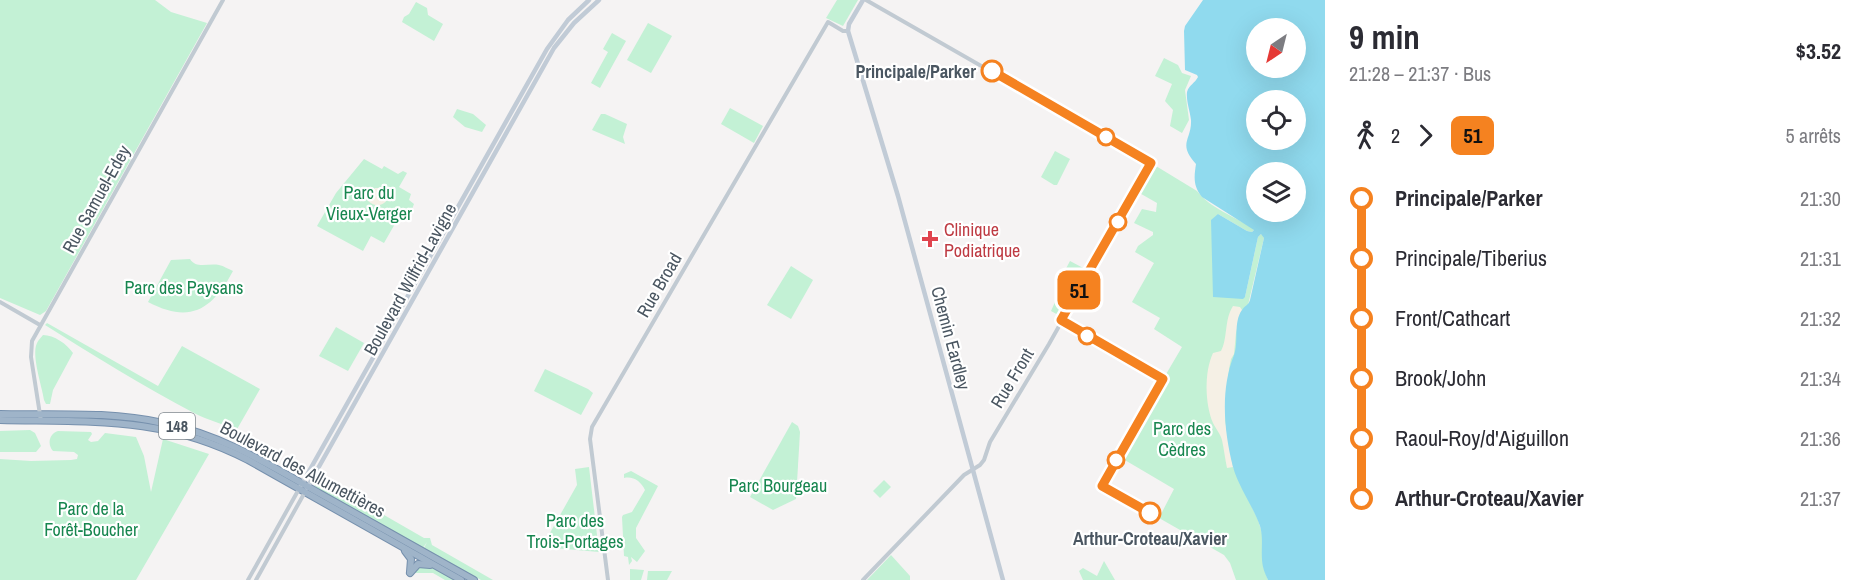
<!DOCTYPE html>
<html lang="fr">
<meta charset="utf-8">
<style>
:root{--surface:#fff;--page:#f2f2f3;--text:#2b2b33;--muted:#7c7c81}
body{margin:0;font-family:"Archivo Narrow",sans-serif;background:var(--page);color:var(--text);height:100vh;display:flex;flex-direction:column;font-size:22px;white-space:nowrap}
*{box-sizing:border-box;margin:0}
p{font-size:20px;color:var(--muted)}
.icon{flex:none;width:33px;height:33px;fill:none;stroke:currentColor;stroke-width:2;stroke-linecap:round;stroke-linejoin:round}
.map{position:relative;flex:1;overflow:hidden}
.sheet{display:flex;flex-direction:column;background:var(--surface);width:540px}
.sheet>*{flex:none}
.badge{padding:0 12px;border-radius:9px;font-size:21px;line-height:39px}
.needle{width:39px;rotate:215deg}
.fabs{position:absolute;left:1246px;top:18px;display:grid;gap:12px}
.fabs a{display:grid;place-items:center;width:60px;height:60px;border-radius:50%;background:var(--surface);box-shadow:0 6px 24px #0002;font-size:30px}
.map>.badge{position:absolute;translate:-50% -50%;box-shadow:0 0 0 3px #fff}
.legs{display:flex;align-items:center;gap:9px;height:66px;padding:0 24px;font-size:20px}
.legs p{margin-inline-start:auto}
.summary{display:flex;align-items:center;justify-content:space-between;height:102px;padding:0 24px}
h1{font-size:33px;font-weight:800;line-height:45px}
ul{padding:0 24px;list-style:none}
li{display:flex;align-items:center;gap:21px;height:60px;font-size:22px}
li i{display:grid;place-items:center;width:9px;height:100%;margin:0 8px;background:currentColor}
li i::after{content:'';width:15px;height:15px;margin:-8px;border:4px solid;border-radius:50%;background:var(--surface)}
li p{margin-inline-start:auto}
li:first-child i{background:linear-gradient(#0000 50%,currentColor 0)}
li:last-child i{background:linear-gradient(currentColor 50%,#0000 0)}
main{display:flex;flex:1;min-height:0}
.map>svg:first-child{display:block}
</style>
<main>
<div class="map">
<svg width="1325" height="580" viewBox="0 0 1325 580">
<rect width="100%" height="100%" fill="#f5f3f3"/>
<!-- green -->
<g fill="#c3f1d5">
<path d="M 0,0 L 155,0 L 171,12 L 207,23 L 46,311 L 40,315 L 0,298 Z"/>
<path d="M 837,0 L 858,0 L 843,26 L 826,18 Z"/>
<path d="M 416,2 L 427,8 L 428,15 L 443,24 L 434,41 L 402,22 L 404,17 L 409,14 Z"/>
<path d="M 648,23 L 672,36 L 651,73 L 627,60 Z"/>
<path d="M 612,33 L 626,41 L 600,88 L 591,83 L 608,52 L 603,49 Z"/>
<path d="M 1164,58 L 1178,65 L 1182,73 L 1191,76 L 1185,90 L 1189,120 L 1182,133 L 1170,126 L 1173,110 L 1165,101 L 1172,84 L 1155,76 Z"/>
<path d="M 730,108 L 763,126 L 754,143 L 721,124 Z"/>
<path d="M 457,109 L 473,114 L 486,125 L 482,132 L 465,127 L 453,117 Z"/>
<path d="M 601,114 L 605,114 L 627,124 L 623,137 L 625,144 L 592,130 Z"/>
<path d="M 1055,151 L 1070,159 L 1057,185 L 1054,185 L 1041,177 Z"/>
<path d="M 364,159 L 382,169 L 384,166 L 398,174 L 403,171 L 407,173 L 399,187 L 411,194 L 409,200 L 414,204 L 412,209 L 409,210 L 404,208 L 384,243 L 371,236 L 363,251 L 317,226 L 336,193 Z"/>
<path d="M 1151,163 L 1197,191 C 1210,208 1235,217 1253,228 L 1254,230 L 1252,232 L 1247,231 L 1218,214 L 1245,297 L 1258,237 L 1261,234 L 1263,235 L 1264,238 L 1248,305 L 1233,467 L 1258,520 L 1262,533 L 1263,566 L 1268,580 L 1236,580 L 1230,563 L 1224,555 L 1159,518 L 1174,489 L 1118,456 L 1182,347 L 1154,329 L 1160,318 L 1132,302 L 1154,263 L 1135,252 L 1138,246 L 1153,235 L 1153,232 L 1134,223 L 1142,209 L 1156,212 L 1157,203 L 1136,191 Z"/>
<path d="M 190,259 C 196,269 208,263 219,265 C 224,266 228,269 233,271 C 212,310 190,324 148,302 L 171,260 Z"/>
<path d="M 1070,261 L 1087,270 L 1060,316 L 1051,311 L 1064,282 L 1062,276 Z"/>
<path d="M 791,266 L 813,280 L 791,319 L 767,305 Z"/>
<path d="M 47,323 L 158,386 L 182,346 L 260,389 L 236,431 C 223,423 207,420 194,413 C 143,386 94,356 45,325 Z"/>
<path d="M 336,327 L 364,343 L 348,371 L 319,356 Z"/>
<path d="M 43,335 C 54,335 67,344 73,353 L 53,390 L 50,404 L 46,404 L 44,400 C 42,386 31,355 37,343 C 38,340 41,338 43,335 Z"/>
<path d="M 545,369 L 588,389 L 593,393 L 581,415 L 534,391 Z"/>
<path d="M 792,422 L 798,426 L 800,432 L 796,499 L 773,510 L 750,497 Z"/>
<path d="M 30,430 L 35,433 L 41,446 L 36,452 L 0,452 L 0,431 Z"/>
<path d="M 58,431 L 91,432 L 92,434 L 88,440 L 91,442 L 98,441 L 105,433 L 136,437 L 144,456 L 151,492 L 163,439 L 209,454 L 136,580 L 0,580 L 0,459 L 31,461 L 71,460 L 77,459 L 78,455 L 74,452 L 53,451 C 47,444 49,434 58,431 Z"/>
<path d="M 589,467 L 599,552 L 542,547 L 577,485 L 575,469 Z"/>
<path d="M 631,471 L 658,486 L 636,528 L 636,538 L 645,551 L 637,562 L 631,557 L 632,561 L 629,565 L 628,557 L 624,556 L 622,517 L 623,515 L 632,512 L 645,490 C 641,482 634,476 624,478 L 624,474 Z"/>
<path d="M 318,477 L 424,538 L 430,538 L 432,545 L 493,580 L 481,580 L 424,548 L 427,542 L 423,548 L 319,489 L 315,486 L 313,482 L 314,478 Z"/>
<path d="M 884,480 L 891,487 L 880,498 L 873,491 Z"/>
<path d="M 891,555 L 910,576 L 910,580 L 867,580 Z"/>
<path d="M 1104,561 L 1115,580 L 1083,580 L 1079,571 L 1083,568 L 1097,576 Z"/>
<path d="M 418,565 L 430,565 L 457,580 L 445,580 L 433,573 L 412,573 Z"/>
<path d="M 630,569 L 644,570 L 641,580 L 630,580 Z"/>
<path d="M 648,571 L 672,571 L 667,580 L 647,580 Z"/>
</g>
<!-- sand -->
<g fill="#f5f0e5">
<path d="M 375,188 L 378,188 L 389,193 C 388,205 377,209 368,201 Z"/>
<path d="M 1233,306 L 1240,307 L 1242,310 L 1236,333 L 1234,354 L 1231,359 L 1229,369 L 1225,420 L 1233,467 L 1227,468 C 1225,459 1224,449 1222,440 C 1220,433 1216,429 1213,423 C 1205,404 1204,372 1213,353 L 1221,351 C 1228,338 1224,320 1233,306 Z"/>
</g>
<!-- water -->
<path fill="#90daee" fill-rule="evenodd" d="M 1203,0 L 1325,0 L 1325,580 L 1268,580 C 1266,576 1264,571 1263,567 C 1260,553 1264,539 1260,526 C 1253,506 1239,488 1233,467 C 1224,431 1220,390 1234,355 C 1239,343 1233,322 1242,310 C 1245,305 1248,306 1250,300 L 1264,238 L 1261,234 L 1258,237 L 1245,297 L 1243,299 L 1213,297 L 1211,220 L 1218,214 L 1247,231 L 1252,232 L 1254,230 L 1202,197 C 1193,186 1194,177 1196,164 C 1177,143 1192,140 1191,120 C 1190,111 1186,101 1187,92 C 1189,85 1195,83 1198,77 L 1197,75 L 1185,70 L 1184,31 L 1185,26 ZM 1296,28 L 1296,68 L 1257,68 L 1257,28 ZM 1296,100 L 1296,140 L 1257,140 L 1257,100 ZM 1296,172 L 1296,212 L 1257,212 L 1257,172 Z"/>
<g fill="none" stroke-linecap="round" stroke-linejoin="round">
<defs>
<g id="trunk">
<path d="M 0,414 C 54,415 110,411 163,423 C 222,435 268,464 319,493 C 371,522 422,551 474,580"/>
<path d="M 0,420 C 92,422 163,416 248,460 L 461,580"/>
<path d="M 405,551 L 411,559 L 410,572"/>
<path d="M 410,573 L 418,564 L 430,565"/>
</g>
</defs>
<!-- trunk casing -->
<use href="#trunk" stroke="#7690ad" stroke-width="8"/>
<!-- tertiary -->
<g stroke="#c1cad2" stroke-width="4">
<path d="M 0,302 L 40,325"/>
<path d="M 41,421 L 31,357 L 32,341 L 223,0"/>
<path d="M 248,580 L 299,489"/>
<path d="M 256,580 L 305,492"/>
<path d="M 608,580 L 590,439 L 592,427 L 828,22 L 843,31 L 848,31"/>
<path d="M 863,580 L 964,475 L 980,465 L 984,460 L 990,442 L 1049,344 L 1151,163 L 866,0"/>
</g>
<!-- secondary -->
<g stroke="#c1cbd6" stroke-width="4.5">
<path d="M 863,0 L 849,24 L 848,31 L 898,196 L 1003,580"/>
<path d="M 307,488 L 554,48 L 574,23 L 599,0"/>
<path d="M 299,489 L 547,49 L 568,20 L 589,0"/>
</g>
<!-- trunk -->
<use href="#trunk" stroke="#9fb4c9" stroke-width="6"/>
</g>
<g fill="none" stroke-linecap="round" stroke-linejoin="round">
<defs>
<path id="line-1" d="M 992,71 L 1151,163 L 1061,320 L 1163,379 L 1102,486 L 1150,513"/>
</defs>
<!-- line-1 casing -->
<use href="#line-1" stroke="#fff" stroke-width="14"/>
<!-- line-1 -->
<use href="#line-1" stroke="#f58220" stroke-width="9"/>
</g>
<!-- markers -->
<g fill="#fff" stroke="#f58220" stroke-width="3">
<circle cx="992" cy="71" r="10"/>
<circle cx="1106" cy="137" r="8"/>
<circle cx="1118" cy="222" r="8"/>
<circle cx="1087" cy="336" r="8"/>
<circle cx="1116" cy="460" r="8"/>
<circle cx="1150" cy="513" r="10"/>
</g>
<path fill="#e0444e" stroke="#fff" stroke-width="2" d="M927 230h6v6h6v6h-6v6h-6v-6h-6v-6h6z"/>
<g text-anchor="middle" dominant-baseline="central" stroke-width="4.5" stroke-linejoin="round" paint-order="stroke">
<!-- shield labels -->
<rect fill="#fff" stroke="#808990" stroke-width="1.5" x="159" y="413" width="36" height="26" rx="4.5"/>
<g font-size="16" font-weight="bold" fill="#4a5661">
<text x="177" y="426">148</text>
</g>
<!-- stop labels -->
<g font-size="18" font-weight="bold" fill="#4a5661" stroke="#fff" text-anchor="end">
<text x="976" y="71">Principale/Parker</text>
<text x="1150" y="538" text-anchor="middle">Arthur-Croteau/Xavier</text>
</g>
<!-- park labels -->
<g font-size="18" fill="#17864f" stroke="#fff">
<text x="369" y="192">Parc du<tspan x="369" dy="21">Vieux-Verger</tspan></text>
<text x="184" y="287">Parc des Paysans</text>
<text x="1182" y="428">Parc des<tspan x="1182" dy="21">Cèdres</tspan></text>
<text x="778" y="485">Parc Bourgeau</text>
<text x="91" y="508">Parc de la<tspan x="91" dy="21">Forêt-Boucher</tspan></text>
<text x="575" y="520">Parc des<tspan x="575" dy="21">Trois-Portages</tspan></text>
</g>
<!-- street labels -->
<g font-size="18" fill="#4a5661" stroke="#fff">
<text transform="translate(96 199) rotate(-61)">Rue Samuel-Edey</text>
<text transform="translate(410 279) rotate(-61)">Boulevard Wilfrid-Lavigne</text>
<text transform="translate(659 285) rotate(-60)">Rue Broad</text>
<text transform="translate(951 338) rotate(75)">Chemin Eardley</text>
<text transform="translate(1012 378) rotate(-59)">Rue Front</text>
<text transform="translate(303 469) rotate(28)">Boulevard des Allumettières</text>
</g>
<!-- health labels -->
<g font-size="18" fill="#be3a42" stroke="#fff" text-anchor="start">
<text x="944" y="229">Clinique<tspan x="944" dy="21">Podiatrique</tspan></text>
</g>
</g>
</svg>
<div class="fabs">
<a><svg class="needle" viewBox="-14 -14 28 28"><path d="M0-13l5 13h-10z" fill="#e53935"/><path d="M0 13l5-13h-10z" fill="#7c7c81"/></svg></a>
<a><svg class="icon" aria-label="locate" viewBox="0 0 24 24"><circle cx="12" cy="12" r="6"/><path d="M12 2v4M12 18v4M2 12h4M18 12h4"/></svg></a>
<a><svg class="icon" aria-label="layers" viewBox="0 0 24 24"><path d="M12 4l9 5-9 5-9-5zM3 14l9 5 9-5"/></svg></a>
</div>
<b class="badge" style="left:1079px;top:290px;background:#f58220;color:#111">51</b>
</div>
<section class="sheet">
<div class="summary"><div><h1>9 min</h1><p>21:28 – 21:37 · Bus</p></div><b>$3.52</b></div>
<div class="legs"><svg class="icon" aria-label="walk" viewBox="0 0 24 24"><circle cx="13" cy="4" r="2"/><path d="M13 8l-2 6 4 7M11 14l-3 7M7 12l3-4h3l4 4"/></svg>2<svg class="icon" aria-label="forward" viewBox="0 0 24 24"><path d="M9 5l7 7-7 7"/></svg><b class="badge" style="background:#f58220;color:#111">51</b><p>5 arrêts</p></div>
<ul>
<li><i style="color:#f58220"></i><b>Principale/Parker</b><p>21:30</p></li>
<li><i style="color:#f58220"></i><span>Principale/Tiberius</span><p>21:31</p></li>
<li><i style="color:#f58220"></i><span>Front/Cathcart</span><p>21:32</p></li>
<li><i style="color:#f58220"></i><span>Brook/John</span><p>21:34</p></li>
<li><i style="color:#f58220"></i><span>Raoul-Roy/d'Aiguillon</span><p>21:36</p></li>
<li><i style="color:#f58220"></i><b>Arthur-Croteau/Xavier</b><p>21:37</p></li>
</ul>
</section>
</main>
